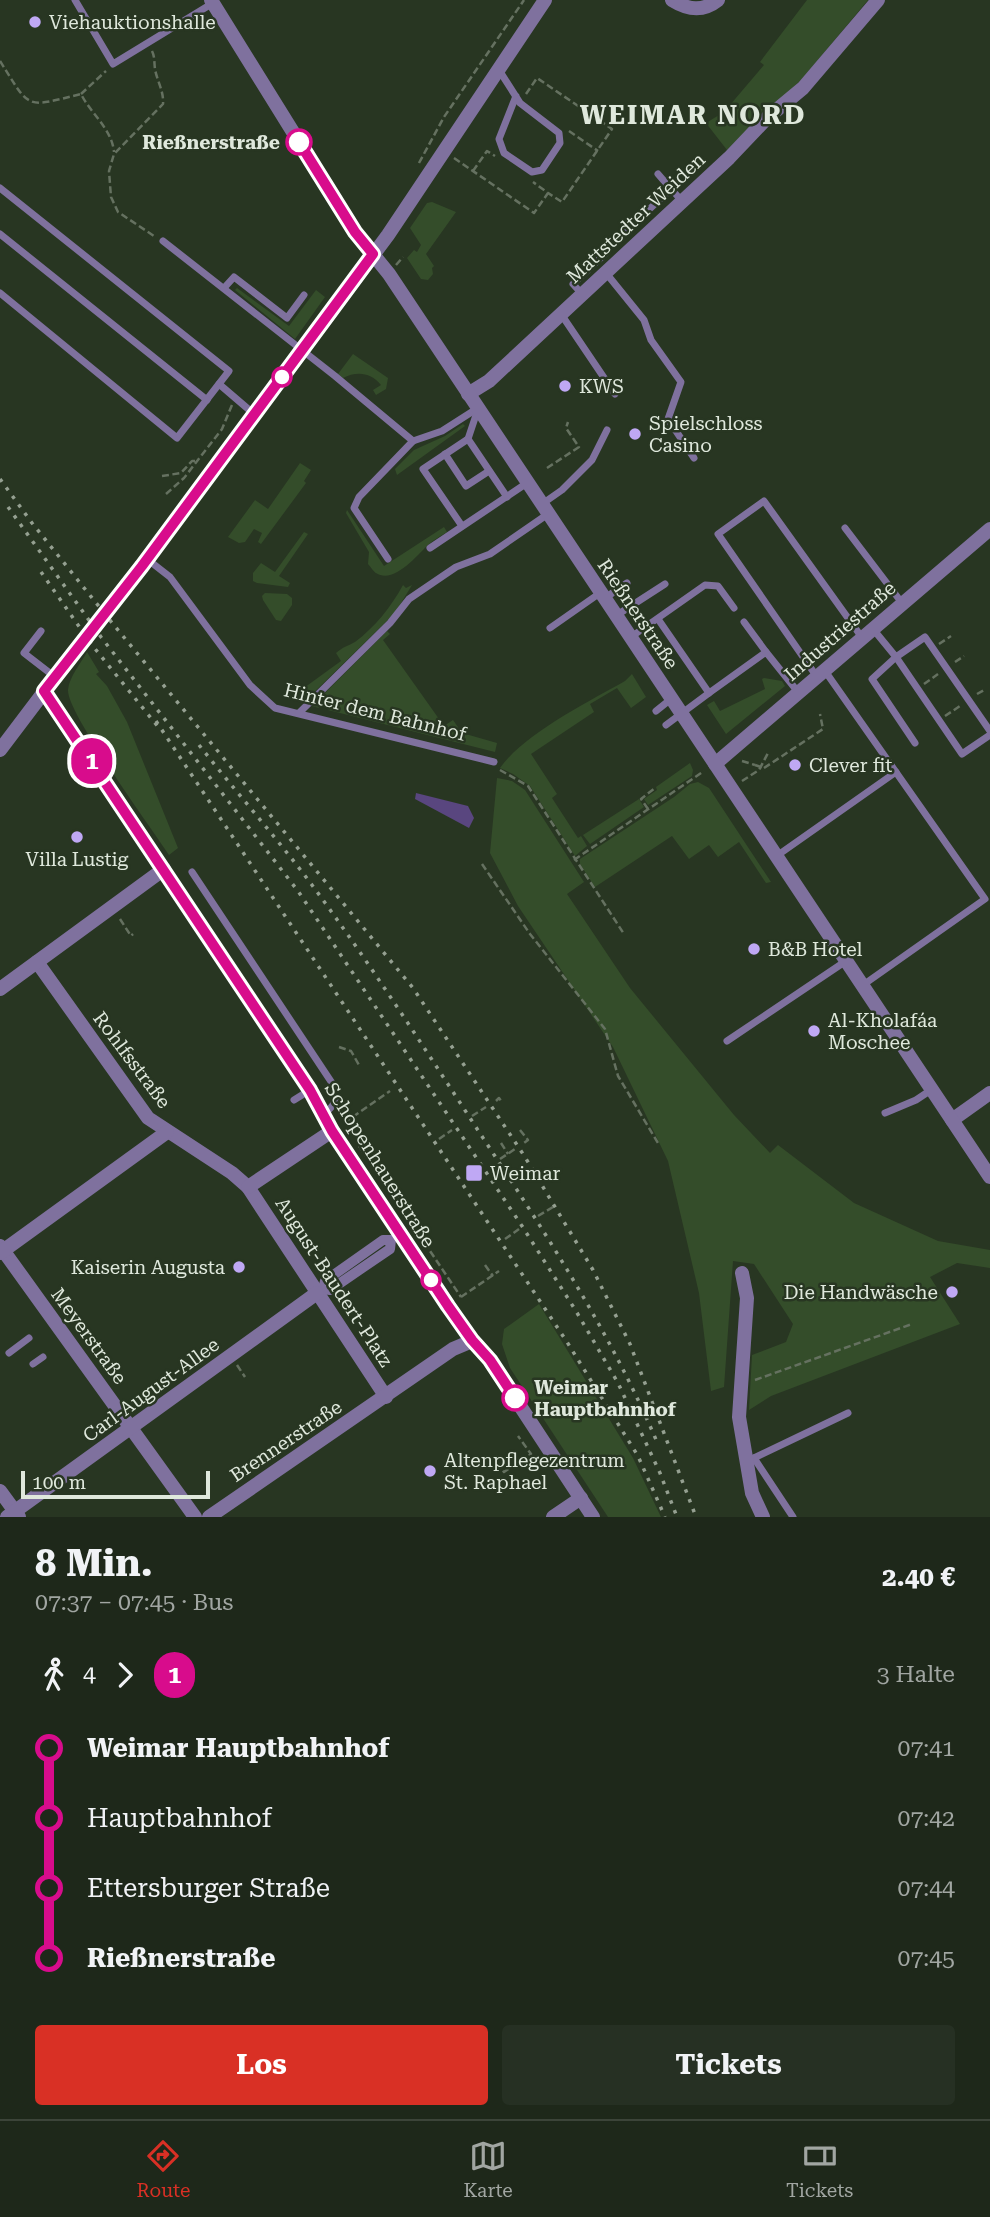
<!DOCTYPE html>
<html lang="de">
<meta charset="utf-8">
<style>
:root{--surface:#1e281a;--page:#263023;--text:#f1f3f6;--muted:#a1a6a2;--line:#3c4439;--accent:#d93025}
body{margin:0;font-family:"Roboto Serif",serif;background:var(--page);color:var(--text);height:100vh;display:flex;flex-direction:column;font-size:26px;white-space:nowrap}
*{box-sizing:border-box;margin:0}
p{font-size:23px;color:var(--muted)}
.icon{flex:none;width:38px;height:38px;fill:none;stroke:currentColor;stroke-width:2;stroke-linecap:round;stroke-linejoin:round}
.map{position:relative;height:1517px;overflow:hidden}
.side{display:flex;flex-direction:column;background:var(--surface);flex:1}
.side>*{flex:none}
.badge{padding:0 14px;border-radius:23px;font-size:24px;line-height:46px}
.scale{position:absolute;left:21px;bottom:18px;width:189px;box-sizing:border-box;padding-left:7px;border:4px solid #dfe8dc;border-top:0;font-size:19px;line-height:24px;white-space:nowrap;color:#dfe8dc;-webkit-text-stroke:5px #283622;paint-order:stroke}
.map>.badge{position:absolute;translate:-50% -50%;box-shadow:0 0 0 4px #fff}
.legs{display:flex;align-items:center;gap:10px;height:77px;padding:0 35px;font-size:23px}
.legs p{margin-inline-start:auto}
.overview{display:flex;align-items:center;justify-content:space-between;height:119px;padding:0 35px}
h1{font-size:38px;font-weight:700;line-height:52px}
.button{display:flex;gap:14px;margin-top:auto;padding:14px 35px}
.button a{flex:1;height:80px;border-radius:7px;background:var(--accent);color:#fff;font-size:28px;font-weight:700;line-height:80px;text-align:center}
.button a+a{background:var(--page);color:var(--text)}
ul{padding:0 35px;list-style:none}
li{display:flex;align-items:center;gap:24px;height:70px;font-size:26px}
li i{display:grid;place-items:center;width:10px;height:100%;margin:0 9px;background:currentColor}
li i::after{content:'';width:18px;height:18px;margin:-9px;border:5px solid;border-radius:50%;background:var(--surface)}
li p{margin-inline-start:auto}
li:first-child i{background:linear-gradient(#0000 50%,currentColor 0)}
li:last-child i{background:linear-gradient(currentColor 50%,#0000 0)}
.menu{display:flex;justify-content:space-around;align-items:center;height:98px;border-top:2px solid var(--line);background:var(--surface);font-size:19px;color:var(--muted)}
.menu a{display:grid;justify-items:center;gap:4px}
.menu .active{color:var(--accent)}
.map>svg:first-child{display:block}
</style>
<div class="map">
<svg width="990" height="1517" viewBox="0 0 990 1517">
<rect width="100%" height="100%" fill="#283622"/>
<!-- green -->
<g fill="#344d2a">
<path d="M 807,0 L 868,0 L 802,79 L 727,150 L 706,123 L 724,112 L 764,65 L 760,62 Z"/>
<path d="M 432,202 L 456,212 L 426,254 L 434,266 L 432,268 L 433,274 L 428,280 L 421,279 L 407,258 L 414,250 L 417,252 L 421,245 L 410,228 L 427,203 Z"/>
<path d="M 237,288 L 289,326 L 316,290 L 325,297 L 295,339 L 235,290 Z"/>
<path d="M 353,354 L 388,378 L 386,389 L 376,395 L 373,390 L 381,385 C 371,372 356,371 343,378 L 338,374 Z"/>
<path d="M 463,424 L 465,426 L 397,475 L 395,469 L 414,450 L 445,436 Z"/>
<path d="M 300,463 L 311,470 L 304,481 L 306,483 L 261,544 L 258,542 L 262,533 L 254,529 L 245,542 L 239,543 L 228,537 L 255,500 L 268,509 Z"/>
<path d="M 347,510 L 384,566 L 444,527 L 447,532 C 441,536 433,540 428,545 C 418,554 394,585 376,573 C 375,573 369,565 368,564 L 369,552 L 346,513 Z"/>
<path d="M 304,532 L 308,534 L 279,576 L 290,583 L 288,587 L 257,583 L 253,581 L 253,573 L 261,563 L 275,572 Z"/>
<path d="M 403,585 L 406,588 L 412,585 L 395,613 L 303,703 L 292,698 L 297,697 L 297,693 L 341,661 L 336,653 C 344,646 348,646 355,642 C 375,627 391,607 403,585 Z"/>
<path d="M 265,593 L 287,594 L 292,598 L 292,605 L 281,621 L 276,620 L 263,600 L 262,596 Z"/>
<path d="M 387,631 L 390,634 L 383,640 L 444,726 L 453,720 L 462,733 L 497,743 L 495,752 L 328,710 L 328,704 L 321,702 L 319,708 L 312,706 Z"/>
<path d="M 87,652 L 99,672 L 96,674 L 107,686 L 127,722 L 178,848 L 169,855 C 152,829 67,713 68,690 C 69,677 81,663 87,652 Z"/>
<path d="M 632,674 L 646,697 L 631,708 L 617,688 L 590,704 L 594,712 L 531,754 L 557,794 L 552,798 L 578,838 L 581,836 L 587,846 L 575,856 L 530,786 L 513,774 L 500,768 C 524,734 588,702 625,681 Z"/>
<path d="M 764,678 L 782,681 L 785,686 L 726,734 L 707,705 L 714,701 L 720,711 L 765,689 L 762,679 Z"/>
<path d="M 690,763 L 693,770 L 692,776 L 648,805 L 644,799 L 657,790 L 656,787 Z"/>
<path d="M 497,778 L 512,781 L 525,790 L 584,882 L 567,894 L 630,988 L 734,1115 L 770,1153 L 778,1145 L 854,1203 L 938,1241 L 990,1250 L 990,1268 L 957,1263 L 930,1277 L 960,1324 L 771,1396 L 749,1410 L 752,1355 L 786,1342 L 793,1324 L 754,1264 L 733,1261 L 724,1387 L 711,1391 L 699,1293 L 668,1161 L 613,1047 L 518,906 L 490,853 Z"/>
<path d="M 698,782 L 709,788 L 713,794 L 771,882 L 766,883 L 739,842 L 718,857 L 709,845 L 689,859 L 672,836 L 595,887 L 580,864 L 580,859 L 674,797 L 690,784 Z"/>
<path d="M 639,799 L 644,807 L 590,844 L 583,835 Z"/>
<path d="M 539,1304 L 633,1458 L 661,1517 L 608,1517 L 510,1368 L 502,1344 L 504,1329 Z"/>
</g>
<!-- water -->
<path fill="#59467f" d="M 416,793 L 468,806 L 474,818 L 469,828 L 415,799 Z"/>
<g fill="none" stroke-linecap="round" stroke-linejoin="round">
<!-- path -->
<g stroke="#657160" stroke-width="2.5" stroke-dasharray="7 3.5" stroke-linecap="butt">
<path d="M 152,51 C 155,57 154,62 155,69 C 157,81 164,91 163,104 L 114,154 L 109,171 L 111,197 L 118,212 L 154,236"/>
<path d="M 0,61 C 31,110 24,108 81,94 C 91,114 112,129 114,152"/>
<path d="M 81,94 L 106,71"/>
<path d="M 526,94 L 537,78 L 612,129 L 562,202 L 548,193"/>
<path d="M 569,131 L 598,151"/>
<path d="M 454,158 L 534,213 L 548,193 L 533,182"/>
<path d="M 419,163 L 444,117 L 524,0"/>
<path d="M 473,171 L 487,151 L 495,156"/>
<path d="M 396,265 L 403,257"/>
<path d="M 547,468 L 579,447 L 566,428 L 568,422"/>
<path d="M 162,476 L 181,473 L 192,461 L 197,461"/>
<path d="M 166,494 L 184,478 L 222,429 L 232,405"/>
<path d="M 939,644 L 951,636"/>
<path d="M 955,662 L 964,656"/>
<path d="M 924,684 L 938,674"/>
<path d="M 977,694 L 986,689"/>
<path d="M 945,716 L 960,706"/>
<path d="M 742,761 L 755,765"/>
<path d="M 764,768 L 823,729 L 820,714"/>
<path d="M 500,770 L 528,786 L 624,934"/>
<path d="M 742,781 L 759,770 L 768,753"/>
<path d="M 648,809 L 641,799 L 655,788"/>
<path d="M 574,860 L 704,771"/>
<path d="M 482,864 L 530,934 L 605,1029 L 618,1076 L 658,1143"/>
<path d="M 120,919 L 131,936 L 133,934"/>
<path d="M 339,1047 L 351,1051 L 359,1065"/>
<path d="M 496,1101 L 499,1098 L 502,1102"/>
<path d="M 472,1116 L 486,1107"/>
<path d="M 344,1123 L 390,1091"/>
<path d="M 520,1130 L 528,1140 L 524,1143"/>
<path d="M 439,1139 L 452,1130"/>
<path d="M 501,1143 L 508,1154"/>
<path d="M 359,1146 L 395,1199 L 399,1197"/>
<path d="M 500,1159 L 515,1149"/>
<path d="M 466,1166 L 474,1177"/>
<path d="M 467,1182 L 480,1173"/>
<path d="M 395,1199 L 461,1297"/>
<path d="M 538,1216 L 553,1207"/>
<path d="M 505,1239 L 519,1229"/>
<path d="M 485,1265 L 493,1276"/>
<path d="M 461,1297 L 499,1271"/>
<path d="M 237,1365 L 245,1377"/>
<path d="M 755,1380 L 912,1324"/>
<path d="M 497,1462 L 504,1472 L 531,1454 L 518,1436"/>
</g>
<!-- service -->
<g stroke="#7f719e" stroke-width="7">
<path d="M 75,0 L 113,64 L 213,3"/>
<path d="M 499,70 L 520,103 L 559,133 L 560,143 L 542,170 L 532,172 L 504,153 L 499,139 L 516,96"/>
<path d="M 658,174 L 671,189"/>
<path d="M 0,188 L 229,371 L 177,438 L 0,293"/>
<path d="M 626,231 L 671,189 L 683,202"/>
<path d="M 0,234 L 207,400"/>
<path d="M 163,241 L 335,376 L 413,441 L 442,431 L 478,408"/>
<path d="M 606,273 L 644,320 L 651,340 L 681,382 L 668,419 L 694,458"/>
<path d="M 224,288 L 234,277 L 287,318 L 304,295"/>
<path d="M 582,294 L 573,284 L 607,252"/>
<path d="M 561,314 L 615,394"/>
<path d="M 219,384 L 254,414"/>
<path d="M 468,439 L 507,497"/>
<path d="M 445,454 L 466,486 L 489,471"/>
<path d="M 542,504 L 562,490 L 592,460 L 607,430"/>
<path d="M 462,526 L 423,469 L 468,439 L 478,409"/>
<path d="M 845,528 L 902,603"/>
<path d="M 430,548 L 527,483"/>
<path d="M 147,559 L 170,577 L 250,685 L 275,708 L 494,762"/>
<path d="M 388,559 L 354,508 L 359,497 L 413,441"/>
<path d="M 605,598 L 627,583"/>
<path d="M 617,615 L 665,584"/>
<path d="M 658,619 L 709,693 L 766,652 L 798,692"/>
<path d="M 744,622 L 766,652"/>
<path d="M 550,628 L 600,593"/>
<path d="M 873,629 L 896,657 L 962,754 L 990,735"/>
<path d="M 41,631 L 24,653 L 55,677"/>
<path d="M 631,637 L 705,585 L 718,586 L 734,608"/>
<path d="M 825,671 L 985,899 L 863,985"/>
<path d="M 817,677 L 718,534 L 764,501 L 863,639"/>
<path d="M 656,711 L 671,699"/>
<path d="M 299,713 L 390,623 L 409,599 L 456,567 L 490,554 L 548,514"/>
<path d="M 666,725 L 709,693"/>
<path d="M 915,743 L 872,679 L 896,657 L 925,637 L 990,731"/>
<path d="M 778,855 L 896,772"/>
<path d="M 192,872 L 334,1086 C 339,1099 334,1106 324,1114"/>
<path d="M 727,1041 L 846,961"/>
<path d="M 294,1100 L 310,1090"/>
<path d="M 885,1113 L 916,1100 L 931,1090"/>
<path d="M 9,1353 L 29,1338"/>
<path d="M 33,1364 L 43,1357"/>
<path d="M 754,1458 L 848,1413"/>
<path d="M 751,1460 L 754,1458 L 793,1517"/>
</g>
<!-- pedestrian -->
<path stroke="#7f719e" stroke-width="10" d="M 383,1240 L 391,1240 L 390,1249 L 330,1290 L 323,1289 L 325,1281 Z"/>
<!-- minor -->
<g stroke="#7f719e" stroke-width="14">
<path d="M 672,0 C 688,10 703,12 718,0"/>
<path d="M 468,394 L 489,381 L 729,158 L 767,118 L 803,88 L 878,0"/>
<path d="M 44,691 L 310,1090 L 332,1131 L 472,1341 L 490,1360 L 593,1517"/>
<path d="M 715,764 L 990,529"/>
<path d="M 37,962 L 148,1118 L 232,1173 L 248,1187 L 386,1397"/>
<path d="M 0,989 L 164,869"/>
<path d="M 952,1120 L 990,1093"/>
<path d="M 248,1187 L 332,1131"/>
<path d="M 0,1246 L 195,1517"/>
<path d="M 0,1253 L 167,1132"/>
<path d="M 742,1273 L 747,1298 L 739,1417 L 752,1493 L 763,1517"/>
<path d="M 0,1491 L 19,1517"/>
<path d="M 7,1517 L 317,1293"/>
<path d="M 209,1517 L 453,1349 L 472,1341"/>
<path d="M 553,1517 L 581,1498"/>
</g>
<!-- tertiary -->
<g stroke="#7f719e" stroke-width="14">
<path d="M 211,0 L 355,232 L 389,274 L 990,1177"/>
<path d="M 0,750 L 81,643 L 142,566 L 388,235 L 545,0"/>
</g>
<!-- rail -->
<g stroke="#95a091" stroke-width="3.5" stroke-dasharray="3.5 7" stroke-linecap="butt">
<path d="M 0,479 L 32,523 L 113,624 L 413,988 L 525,1157 L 593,1270 L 630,1344 L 696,1517"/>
<path d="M 8,507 L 101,637 L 298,891 L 522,1226 L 576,1311 L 618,1383 L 660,1473 L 677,1517"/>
<path d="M 41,572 L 92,645 L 159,728"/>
<path d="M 156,721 L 567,1342 L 638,1456 L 665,1517"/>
<path d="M 199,745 C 236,792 276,837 312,885 C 374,969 430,1057 487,1144 C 550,1240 612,1336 657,1442"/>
</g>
<!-- path-bridge -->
<path stroke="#657160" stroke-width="2.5" stroke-dasharray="7 3.5" stroke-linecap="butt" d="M 755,765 L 764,768"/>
</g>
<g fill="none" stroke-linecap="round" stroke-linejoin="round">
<defs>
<path id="line-1" d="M 299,142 L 355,232 L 373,254 L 142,566 L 44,691 L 310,1090 L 332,1131 L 448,1306 L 472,1340 L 490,1360 L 515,1398"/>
</defs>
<!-- line-1 casing -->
<use href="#line-1" stroke="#fff" stroke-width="16"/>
<!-- line-1 -->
<use href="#line-1" stroke="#d80c8c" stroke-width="10"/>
</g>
<!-- markers -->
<g fill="#bfa8f4" stroke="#283622" stroke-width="2.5">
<circle cx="35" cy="22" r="7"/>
<circle cx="565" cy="386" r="7"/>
<circle cx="635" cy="434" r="7"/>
<circle cx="795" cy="765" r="7"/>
<circle cx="77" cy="837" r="7"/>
<circle cx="754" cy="949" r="7"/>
<circle cx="814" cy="1031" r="7"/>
<rect x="465" y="1164" width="18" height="18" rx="3.5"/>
<circle cx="239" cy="1267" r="7"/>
<circle cx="952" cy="1292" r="7"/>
<circle cx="430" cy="1471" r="7"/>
</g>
<g fill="#fff" stroke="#d80c8c" stroke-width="3.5">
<circle cx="299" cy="142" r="12"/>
<circle cx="282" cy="377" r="9"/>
<circle cx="431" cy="1280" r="9"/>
<circle cx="515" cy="1398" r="12"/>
</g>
<g text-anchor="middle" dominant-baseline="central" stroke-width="5" stroke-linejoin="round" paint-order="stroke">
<!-- poi labels -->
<g font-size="19" fill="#dfe8dc" stroke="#283622" text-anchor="start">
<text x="49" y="22">Viehauktionshalle</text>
<text x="579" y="386">KWS</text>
<text x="649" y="423">Spielschloss<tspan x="649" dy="22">Casino</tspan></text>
<text x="809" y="765">Clever fit</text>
<text x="77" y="859" text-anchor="middle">Villa Lustig</text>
<text x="768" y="949">B&amp;B Hotel</text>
<text x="828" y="1020">Al-Kholafa´a<tspan x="828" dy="22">Moschee</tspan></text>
<text x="490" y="1173">Weimar</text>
<text x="225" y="1267" text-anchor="end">Kaiserin Augusta</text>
<text x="938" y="1292" text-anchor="end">Die Handwäsche</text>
<text x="444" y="1460">Altenpflegezentrum<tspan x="444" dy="22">St. Raphael</tspan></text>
</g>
<!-- stop labels -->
<g font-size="19" font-weight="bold" fill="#dfe8dc" stroke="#283622" text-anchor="end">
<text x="280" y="142">Rießnerstraße</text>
<text x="534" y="1387" text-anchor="start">Weimar<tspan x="534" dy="22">Hauptbahnhof</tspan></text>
</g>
<!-- street labels -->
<g font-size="19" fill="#dfe8dc" stroke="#283622">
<text transform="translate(636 218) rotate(-43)">Mattstedter Weiden</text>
<text transform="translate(638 614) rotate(56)">Rießnerstraße</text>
<text transform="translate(840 631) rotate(-41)">Industriestraße</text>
<text transform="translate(375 712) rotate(14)">Hinter dem Bahnhof</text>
<text transform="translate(132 1060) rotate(53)">Rohlfsstraße</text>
<text transform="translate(380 1165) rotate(58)">Schopenhauerstraße</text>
<text transform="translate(334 1282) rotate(57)">August-Baudert-Platz</text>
<text transform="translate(89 1336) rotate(54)">Meyerstraße</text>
<text transform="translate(151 1390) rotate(-36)">Carl-August-Allee</text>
<text transform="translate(286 1441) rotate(-34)">Brennerstraße</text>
</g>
<!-- district labels -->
<g font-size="26" font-weight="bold" letter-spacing="2" fill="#dfe8dc" stroke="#283622">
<text x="693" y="115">WEIMAR NORD</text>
</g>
</g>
</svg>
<div class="scale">100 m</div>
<b class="badge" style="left:92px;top:761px;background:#d80c8c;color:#fff">1</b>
</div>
<section class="side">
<div class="overview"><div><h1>8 Min.</h1><p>07:37 – 07:45 · Bus</p></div><b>2.40 €</b></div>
<div class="legs"><svg class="icon" aria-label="walk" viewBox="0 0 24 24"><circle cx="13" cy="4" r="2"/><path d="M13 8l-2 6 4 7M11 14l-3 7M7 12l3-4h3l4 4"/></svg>4<svg class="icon" aria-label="forward" viewBox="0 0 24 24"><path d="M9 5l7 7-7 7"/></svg><b class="badge" style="background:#d80c8c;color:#fff">1</b><p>3 Halte</p></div>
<ul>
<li><i style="color:#d80c8c"></i><b>Weimar Hauptbahnhof</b><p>07:41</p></li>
<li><i style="color:#d80c8c"></i><span>Hauptbahnhof</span><p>07:42</p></li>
<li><i style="color:#d80c8c"></i><span>Ettersburger Straße</span><p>07:44</p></li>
<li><i style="color:#d80c8c"></i><b>Rießnerstraße</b><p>07:45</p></li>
</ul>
<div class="button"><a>Los</a><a>Tickets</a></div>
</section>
<nav class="menu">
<a class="active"><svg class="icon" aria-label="directions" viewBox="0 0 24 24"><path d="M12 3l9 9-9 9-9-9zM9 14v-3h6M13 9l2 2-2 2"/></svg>Route</a>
<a><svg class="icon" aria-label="map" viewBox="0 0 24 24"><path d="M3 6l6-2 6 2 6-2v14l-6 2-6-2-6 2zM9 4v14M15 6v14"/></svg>Karte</a>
<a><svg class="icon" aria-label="tickets" viewBox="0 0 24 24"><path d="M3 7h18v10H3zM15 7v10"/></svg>Tickets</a>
</nav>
